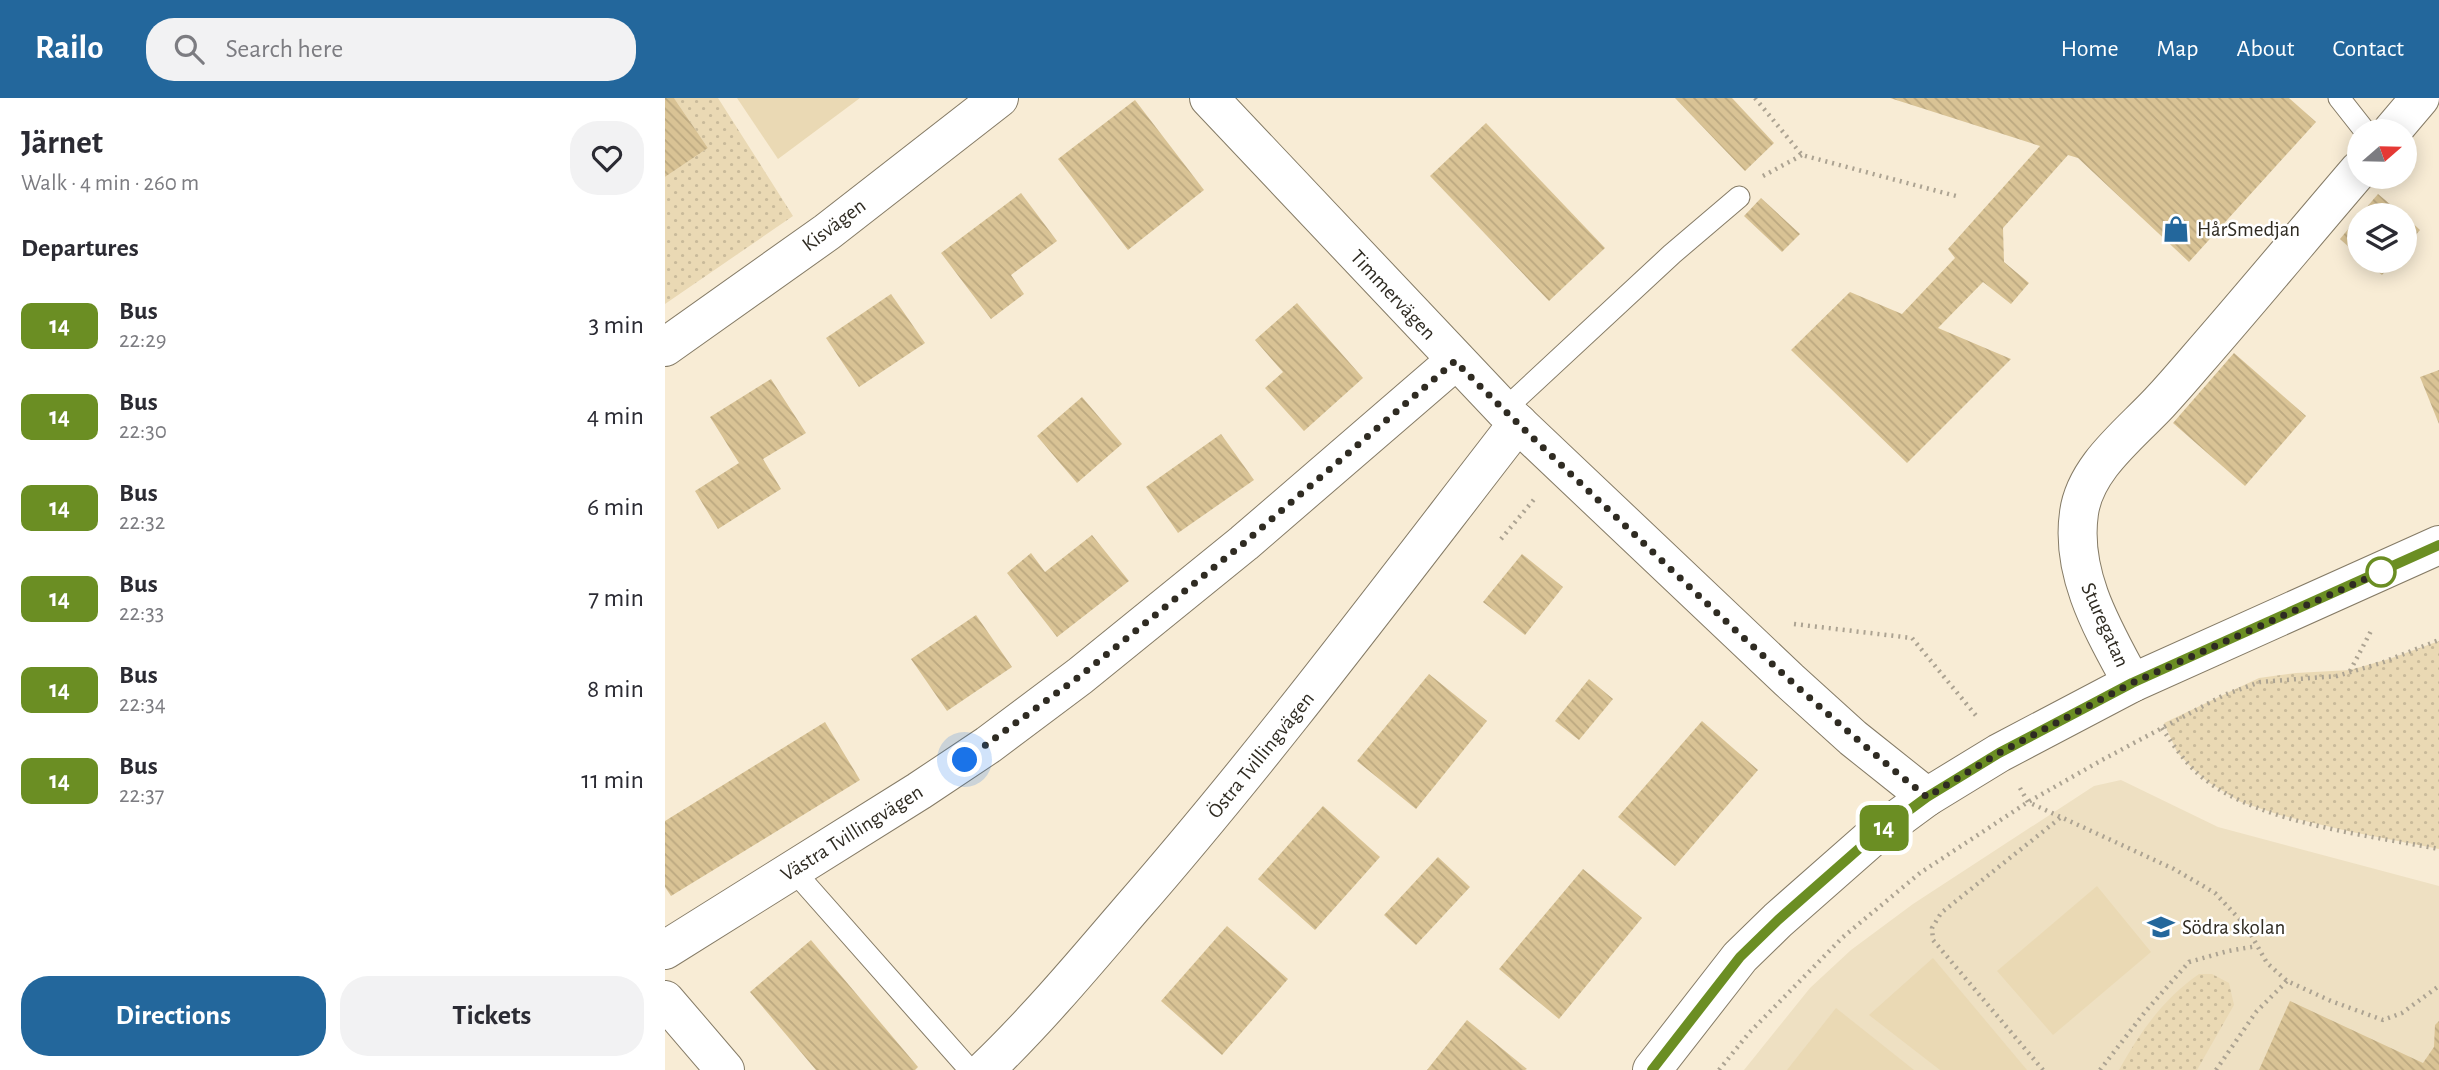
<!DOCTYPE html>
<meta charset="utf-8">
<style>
:root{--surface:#fff;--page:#f2f2f3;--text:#2b2b33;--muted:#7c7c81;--accent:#23679c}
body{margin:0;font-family:"Alegreya Sans",sans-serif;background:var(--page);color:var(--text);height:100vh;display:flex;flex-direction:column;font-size:26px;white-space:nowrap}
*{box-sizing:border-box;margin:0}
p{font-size:23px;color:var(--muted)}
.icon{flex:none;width:38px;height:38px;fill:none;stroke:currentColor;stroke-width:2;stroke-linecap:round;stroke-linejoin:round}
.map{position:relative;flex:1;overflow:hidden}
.sheet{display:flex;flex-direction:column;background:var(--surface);width:665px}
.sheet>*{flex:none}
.badge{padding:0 14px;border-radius:10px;font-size:24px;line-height:46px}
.needle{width:46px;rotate:70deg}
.controls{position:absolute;left:1682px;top:21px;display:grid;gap:14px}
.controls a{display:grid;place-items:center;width:70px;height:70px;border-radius:50%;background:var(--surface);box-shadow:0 4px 18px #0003;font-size:35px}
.you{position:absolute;width:35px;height:35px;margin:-18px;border:5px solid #fff;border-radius:50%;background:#1a73e8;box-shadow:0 0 0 10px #1a73e833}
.map>.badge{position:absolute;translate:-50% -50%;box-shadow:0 0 0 4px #fff}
h2{padding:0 21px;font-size:26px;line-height:63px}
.round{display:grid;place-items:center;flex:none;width:74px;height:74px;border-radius:28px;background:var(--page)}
.headline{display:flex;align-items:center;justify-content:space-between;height:119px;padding:0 21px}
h1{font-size:33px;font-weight:700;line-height:52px}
.action{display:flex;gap:14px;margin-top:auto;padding:14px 21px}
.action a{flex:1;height:80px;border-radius:28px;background:var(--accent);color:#fff;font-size:28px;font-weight:700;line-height:80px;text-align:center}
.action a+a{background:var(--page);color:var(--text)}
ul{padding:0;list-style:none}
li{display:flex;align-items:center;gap:21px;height:91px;padding:0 21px}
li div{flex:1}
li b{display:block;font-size:26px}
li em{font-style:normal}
li .badge{min-width:77px;font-weight:700;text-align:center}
header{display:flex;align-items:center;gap:42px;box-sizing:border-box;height:98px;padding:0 35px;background:var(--accent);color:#fff}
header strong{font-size:33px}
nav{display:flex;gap:38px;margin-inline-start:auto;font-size:24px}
.search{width:490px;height:63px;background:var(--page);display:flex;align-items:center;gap:18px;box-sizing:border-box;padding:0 24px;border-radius:28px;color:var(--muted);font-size:26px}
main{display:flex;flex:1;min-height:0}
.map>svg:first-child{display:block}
</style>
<header>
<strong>Railo</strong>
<div class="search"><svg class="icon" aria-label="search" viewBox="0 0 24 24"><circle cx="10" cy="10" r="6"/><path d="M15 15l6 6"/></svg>Search here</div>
<nav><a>Home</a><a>Map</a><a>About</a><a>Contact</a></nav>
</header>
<main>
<section class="sheet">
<div class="headline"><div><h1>Järnet</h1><p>Walk · 4 min · 260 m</p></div><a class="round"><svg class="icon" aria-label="heart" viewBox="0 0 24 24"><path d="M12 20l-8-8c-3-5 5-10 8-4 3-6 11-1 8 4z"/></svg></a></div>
<h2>Departures</h2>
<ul>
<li><span class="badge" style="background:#6b8e23;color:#fff">14</span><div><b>Bus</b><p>22:29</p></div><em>3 min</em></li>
<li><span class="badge" style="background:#6b8e23;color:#fff">14</span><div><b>Bus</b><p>22:30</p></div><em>4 min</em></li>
<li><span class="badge" style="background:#6b8e23;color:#fff">14</span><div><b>Bus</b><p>22:32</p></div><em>6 min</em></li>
<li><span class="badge" style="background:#6b8e23;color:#fff">14</span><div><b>Bus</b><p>22:33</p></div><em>7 min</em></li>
<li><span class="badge" style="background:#6b8e23;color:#fff">14</span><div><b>Bus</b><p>22:34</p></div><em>8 min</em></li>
<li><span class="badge" style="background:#6b8e23;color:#fff">14</span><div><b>Bus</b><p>22:37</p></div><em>11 min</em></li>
</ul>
<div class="action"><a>Directions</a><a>Tickets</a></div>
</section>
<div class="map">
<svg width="1774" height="972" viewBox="0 0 1774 972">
<defs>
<pattern id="grass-dots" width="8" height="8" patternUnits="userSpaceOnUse" patternTransform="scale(1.75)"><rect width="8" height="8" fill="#ead9b4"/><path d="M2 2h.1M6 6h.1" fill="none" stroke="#c9ba9a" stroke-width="1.8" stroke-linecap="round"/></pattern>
<pattern id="building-back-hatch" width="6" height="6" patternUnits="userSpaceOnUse" patternTransform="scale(1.75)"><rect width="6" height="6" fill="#d9c395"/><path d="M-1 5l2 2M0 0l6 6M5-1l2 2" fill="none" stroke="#bba880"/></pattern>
</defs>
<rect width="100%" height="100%" fill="#f8ecd5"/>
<!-- built -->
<path fill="#eee0c2" d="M 1456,682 L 1553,729 L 1774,788 L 1774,972 L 1079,972 L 1145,890 L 1186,852 L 1248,806 L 1429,688 Z"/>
<!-- grass -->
<g fill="url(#grass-dots)">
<path d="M 9,0 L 53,0 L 128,118 L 0,206 L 0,79 L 43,50 Z"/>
<path d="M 1774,543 L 1774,751 L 1687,734 L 1615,717 L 1576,704 L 1543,684 L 1527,670 L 1512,654 L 1499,625 L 1594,580 L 1631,575 L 1685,572 L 1724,561 Z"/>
<path d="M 1534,876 L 1547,876 L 1564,885 L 1569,907 L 1532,972 L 1454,972 C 1474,935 1499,900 1534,876 Z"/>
</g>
<!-- park -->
<g fill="#ead9b4">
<path d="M 72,0 L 195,0 L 113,61 Z"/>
<path d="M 1432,788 L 1486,854 L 1388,937 L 1332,873 Z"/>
<path d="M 1268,860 L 1362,972 L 1275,972 L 1204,917 Z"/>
<path d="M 1171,910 L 1249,972 L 1122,972 Z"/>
</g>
<!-- building -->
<g fill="url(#building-back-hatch)">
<path d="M 0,0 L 9,0 L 43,50 L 0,79 Z"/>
<path d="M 1010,0 L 1067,0 L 1109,45 L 1080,73 Z"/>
<path d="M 1225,0 L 1624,0 L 1651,24 L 1524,164 L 1413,60 L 1403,57 L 1338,130 L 1339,164 L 1364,185 L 1346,206 L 1318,184 L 1273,230 L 1346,261 L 1242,365 L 1126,252 L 1185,194 L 1237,216 L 1290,160 L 1283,151 L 1375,48 Z"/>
<path d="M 470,2 L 539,92 L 463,152 L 393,61 Z"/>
<path d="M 821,25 L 940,150 L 884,203 L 765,78 Z"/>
<path d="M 356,95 L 392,143 L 346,177 L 359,196 L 326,221 L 276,155 Z"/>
<path d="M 1713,96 L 1738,117 L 1695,117 Z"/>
<path d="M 1096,100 L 1135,136 L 1117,154 L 1079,118 Z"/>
<path d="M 1694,118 L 1694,158 L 1675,141 Z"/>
<path d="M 1740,118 L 1755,132 L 1740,150 Z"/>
<path d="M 1700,163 L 1729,163 L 1717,177 Z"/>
<path d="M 226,196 L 260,245 L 194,289 L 161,240 Z"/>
<path d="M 632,205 L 698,280 L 639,333 L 600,290 L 618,274 L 590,242 Z"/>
<path d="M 1569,255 L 1641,318 L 1580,388 L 1508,325 Z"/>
<path d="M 1774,272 L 1774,326 L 1755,279 Z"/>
<path d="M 106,281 L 141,335 L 98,361 L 116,391 L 53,431 L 30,393 L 74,365 L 45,319 Z"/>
<path d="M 417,299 L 457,346 L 412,385 L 372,338 Z"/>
<path d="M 556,336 L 589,382 L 513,435 L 481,389 Z"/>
<path d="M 427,437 L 464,483 L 392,539 L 342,475 L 366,455 L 380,474 Z"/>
<path d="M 857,456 L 898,489 L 860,537 L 818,504 Z"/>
<path d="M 311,517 L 347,569 L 282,613 L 246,561 Z"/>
<path d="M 764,576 L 822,623 L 751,711 L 692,663 Z"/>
<path d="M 924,581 L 948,601 L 914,642 L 890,623 Z"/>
<path d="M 1037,623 L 1093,672 L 1010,768 L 953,719 Z"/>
<path d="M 160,624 L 195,682 L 6,798 L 0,789 L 0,723 Z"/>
<path d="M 658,708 L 715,759 L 650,832 L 593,781 Z"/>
<path d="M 773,759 L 805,789 L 751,847 L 719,817 Z"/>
<path d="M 918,771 L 977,820 L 894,921 L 834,871 Z"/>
<path d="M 562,828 L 623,881 L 557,957 L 496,903 Z"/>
<path d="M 146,842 L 253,969 L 250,972 L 151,972 L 85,894 Z"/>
<path d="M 1625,903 L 1758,965 L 1769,949 L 1770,927 L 1774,923 L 1774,972 L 1594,972 Z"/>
<path d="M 802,922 L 862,971 L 860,972 L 762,972 Z"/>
</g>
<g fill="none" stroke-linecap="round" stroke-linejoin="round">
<defs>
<g id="lane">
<path d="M 1674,0 L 1700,33"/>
<path d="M 839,312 L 1007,156 L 1074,99"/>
<path d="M 128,772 L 305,972"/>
</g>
<g id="street">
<path d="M 1727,33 L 1755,0"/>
<path d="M 0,249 L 162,134 L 334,0"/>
<path d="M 1467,585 C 1439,533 1405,477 1414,415 C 1420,370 1464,337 1494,305 C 1507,291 1520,276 1532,262 C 1587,199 1640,135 1694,72"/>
<path d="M 0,852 L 254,693 L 323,647 L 415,578 L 579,445 L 790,263"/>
<path d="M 0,902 L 60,972"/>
<path d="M 320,972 C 372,922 419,866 466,811 C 602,655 726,489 853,325"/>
</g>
<g id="secondary">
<path d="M 544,0 L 839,312 L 1124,582 L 1188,640 L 1262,699"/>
<path d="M 987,972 L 1075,859 L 1113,822 L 1205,741 L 1262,699 L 1334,655 L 1467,585 L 1774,447"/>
</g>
</defs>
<!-- lane casing -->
<use href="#lane" stroke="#857b66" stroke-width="23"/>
<!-- street casing -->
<use href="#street" stroke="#857b66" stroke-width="40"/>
<!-- secondary casing -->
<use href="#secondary" stroke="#857b66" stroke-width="40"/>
<!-- path -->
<g stroke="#aca392" stroke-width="4.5" stroke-dasharray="2 5" stroke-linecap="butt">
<path d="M 1090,0 L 1137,57 L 1291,98"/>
<path d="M 1098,78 L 1137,57"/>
<path d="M 836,441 L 871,399"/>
<path d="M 1129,526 L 1247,540 L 1313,620"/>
<path d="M 1685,573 L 1706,533"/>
<path d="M 1497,630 C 1510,650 1523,669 1542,683 C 1596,725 1707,738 1774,751"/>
<path d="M 1355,690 L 1363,704 L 1509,771 L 1550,795 L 1581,828 L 1602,865 L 1622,883 L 1666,903 L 1718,922 L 1737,915 L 1774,888"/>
<path d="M 1054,972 L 1084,935 L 1178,839 L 1255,775 L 1363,704 L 1437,662 L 1559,597 L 1595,584 L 1672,578 L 1716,565 L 1774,542"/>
<path d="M 1378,972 L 1268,842 L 1267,830 L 1276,815 L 1395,720"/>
<path d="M 1435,972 L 1480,914 L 1524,864 L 1563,853 L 1592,848"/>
<path d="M 1551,972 L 1591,914 L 1622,883"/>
</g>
<!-- lane -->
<use href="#lane" stroke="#fff" stroke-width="21"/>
<!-- street -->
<use href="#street" stroke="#fff" stroke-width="38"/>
<!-- secondary -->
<use href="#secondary" stroke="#fff" stroke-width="38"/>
</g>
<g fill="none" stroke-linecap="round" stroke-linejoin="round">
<defs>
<path id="line" d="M 987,972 L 1075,859 L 1113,822 L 1205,741 L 1262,699 L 1334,655 L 1467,585 L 1774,447"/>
</defs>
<!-- line casing -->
<use href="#line" stroke="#fff" stroke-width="16"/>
<!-- line -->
<use href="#line" stroke="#6b8e23" stroke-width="10"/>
<!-- walk -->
<path stroke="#2f2b22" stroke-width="7" stroke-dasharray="0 12.6" d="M 300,662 L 415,578 L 579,445 L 790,263 C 848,322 909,379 969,436 C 1064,527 1159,617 1262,699 L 1334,655 L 1467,585 L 1716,474"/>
</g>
<!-- icons -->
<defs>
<symbol id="shop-bare" viewBox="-9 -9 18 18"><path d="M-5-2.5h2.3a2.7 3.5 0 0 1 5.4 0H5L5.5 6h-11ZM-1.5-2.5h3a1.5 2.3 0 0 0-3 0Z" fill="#23679c" stroke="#fff" stroke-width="2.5" paint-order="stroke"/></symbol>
<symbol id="school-bare" viewBox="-9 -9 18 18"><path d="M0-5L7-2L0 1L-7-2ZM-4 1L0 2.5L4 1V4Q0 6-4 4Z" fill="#23679c" stroke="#fff" stroke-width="2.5" paint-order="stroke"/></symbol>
</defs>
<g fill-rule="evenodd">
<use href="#shop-bare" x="1492" y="112" width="38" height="38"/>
<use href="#school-bare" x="1477" y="810" width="38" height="38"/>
</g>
<!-- markers -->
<circle fill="#fff" stroke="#6b8e23" stroke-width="3.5" cx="1716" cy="474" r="14"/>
<g text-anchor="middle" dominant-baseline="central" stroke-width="5" stroke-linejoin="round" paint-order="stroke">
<!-- street labels -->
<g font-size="21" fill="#2f2b22" stroke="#fff">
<text transform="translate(169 127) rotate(-37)">Kisvägen</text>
<text transform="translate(728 197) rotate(47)">Timmervägen</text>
<text transform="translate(1440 527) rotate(66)">Sturegatan</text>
<text transform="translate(596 657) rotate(-51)">Östra Tvillingvägen</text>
<text transform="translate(187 735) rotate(-32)">Västra Tvillingvägen</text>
</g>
<!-- poi labels -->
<g font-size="21" fill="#2f2b22" stroke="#fff" text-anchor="start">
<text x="1532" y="131">HårSmedjan</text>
<text x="1517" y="829">Södra skolan</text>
</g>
</g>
</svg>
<div class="controls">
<a><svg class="needle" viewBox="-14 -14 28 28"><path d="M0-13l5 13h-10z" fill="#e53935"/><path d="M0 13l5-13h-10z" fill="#7c7c81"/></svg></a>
<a><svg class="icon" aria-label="layers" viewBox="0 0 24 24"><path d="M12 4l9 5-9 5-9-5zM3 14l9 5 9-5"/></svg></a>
</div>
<div class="you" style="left:300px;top:662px"></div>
<b class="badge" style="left:1219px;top:730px;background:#6b8e23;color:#fff">14</b>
</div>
</main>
